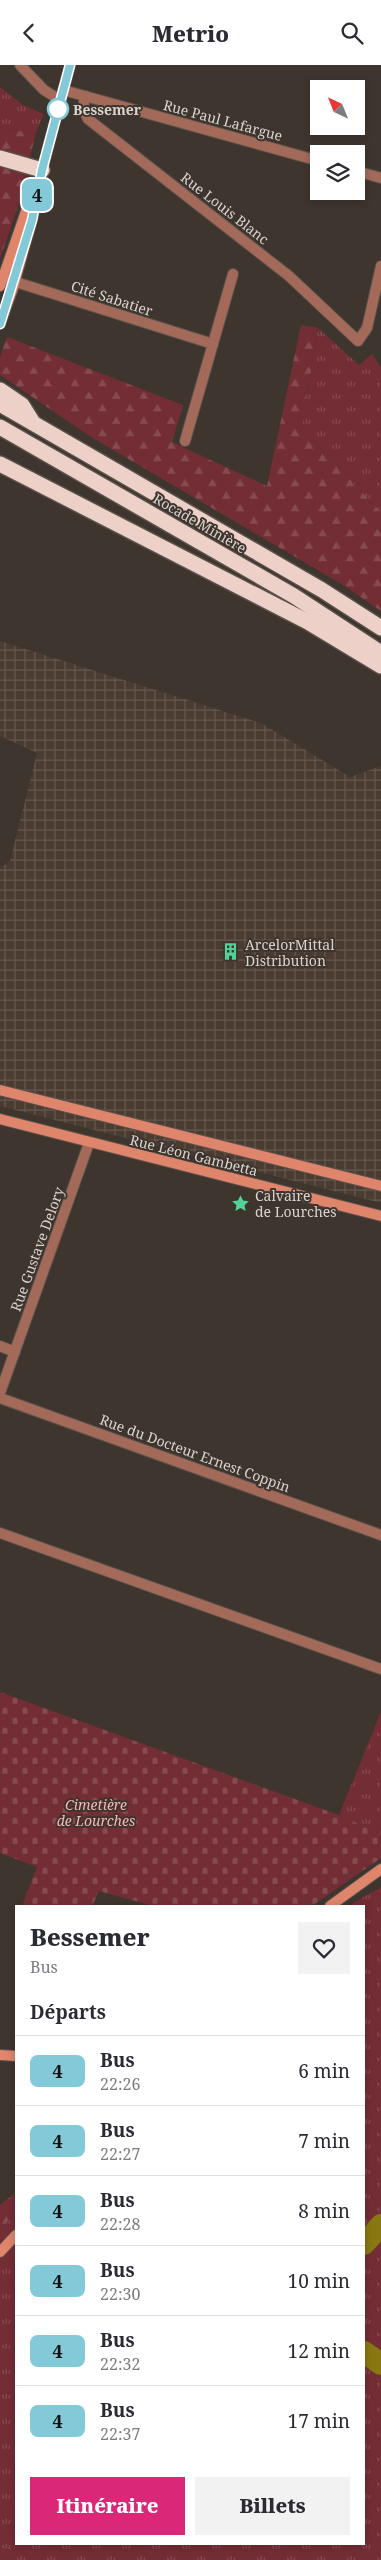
<!DOCTYPE html>
<html lang="fr">
<meta charset="utf-8">
<style>
:root{--surface:#fff;--page:#f2f2f3;--text:#2b2b33;--muted:#7c7c81;--line:#e1e1e2;--accent:#db2777}
body{margin:0;font-family:"Noto Serif",serif;background:var(--page);color:var(--text);height:100vh;display:flex;flex-direction:column;font-size:19px;white-space:nowrap}
*{box-sizing:border-box;margin:0}
p{font-size:16px;color:var(--muted)}
.icon{flex:none;width:28px;height:28px;fill:none;stroke:currentColor;stroke-width:2;stroke-linecap:round;stroke-linejoin:round}
.map{position:relative;flex:1;overflow:hidden}
.sheet{position:absolute;left:15px;top:1840px;width:350px;height:640px;display:flex;flex-direction:column;background:var(--surface);border-radius:0px;box-shadow:0 2px 8px #0003}
.sheet>*{flex:none}
.badge{padding:0 10px;border-radius:8px;font-size:18px;line-height:32px}
.needle{width:32px;rotate:317deg}
.controls{position:absolute;left:310px;top:15px;display:grid;gap:10px}
.controls a{display:grid;place-items:center;width:55px;height:55px;border-radius:0px;background:var(--surface);box-shadow:0 2px 8px #0003;font-size:25px}
.map>.badge{position:absolute;translate:-50% -50%;box-shadow:0 0 0 2px #fff}
h2{padding:0 15px;font-size:19px;line-height:45px}
.round{display:grid;place-items:center;flex:none;width:52px;height:52px;border-radius:0px;background:var(--page)}
.head{display:flex;align-items:center;justify-content:space-between;height:85px;padding:0 15px}
h1{font-size:24px;font-weight:800;line-height:38px}
.action{display:flex;gap:10px;margin-top:auto;padding:10px 15px}
.action a{flex:1;height:58px;border-radius:0px;background:var(--accent);color:#fff;font-size:20px;font-weight:800;line-height:58px;text-align:center}
.action a+a{background:var(--page);color:var(--text)}
ul{padding:0;list-style:none}
li{display:flex;align-items:center;gap:15px;height:70px;padding:0 15px;border-top:1px solid var(--line)}
li div{flex:1}
li b{display:block;font-size:19px}
li em{font-style:normal}
li .badge{min-width:55px;font-weight:700;text-align:center}
header{display:flex;justify-content:space-between;align-items:center;height:65px;padding:0 15px;background:var(--surface);font-size:22px;font-weight:800}
.map>svg:first-child{display:block}
</style>
<header><svg class="icon" aria-label="back" viewBox="0 0 24 24"><path d="M15 5l-7 7 7 7"/></svg>Metrio<svg class="icon" aria-label="search" viewBox="0 0 24 24"><circle cx="10" cy="10" r="6"/><path d="M15 15l6 6"/></svg></header>
<div class="map">
<svg width="381" height="2495" viewBox="0 0 381 2495">
<defs>
<pattern id="industrial-grid" width="8" height="8" patternUnits="userSpaceOnUse" patternTransform="scale(1.25)"><rect width="8" height="8" fill="#4b3c32"/><path d="M0 4h8M4 0v8" fill="none" stroke="#64574f"/></pattern>
<pattern id="grass-tufts" width="24" height="20" patternUnits="userSpaceOnUse" patternTransform="scale(1.25)"><rect width="24" height="20" fill="#732d35"/><path d="M3 7l-1-3M5 7V3M7 7l1-3M15 17l-1-3M17 17v-4M19 17l1-3" fill="none" stroke="#864b51"/></pattern>
<pattern id="forest-firs" width="22" height="20" patternUnits="userSpaceOnUse" patternTransform="scale(1.25)"><rect width="22" height="20" fill="#732d35"/><path d="M5 1l3.5 6h-7zM16 11l3.5 6h-7z" fill="#864b51"/></pattern>
<pattern id="cemetery-stones" width="16" height="16" patternUnits="userSpaceOnUse" patternTransform="scale(1.25)"><rect width="16" height="16" fill="#732d35"/><path d="M2 7V4a2 2 0 0 1 4 0v3zM10 15v-3a2 2 0 0 1 4 0v3z" fill="#864b51"/></pattern>
</defs>
<rect width="100%" height="100%" fill="#3e352e"/>
<!-- industrial -->
<path fill="url(#industrial-grid)" d="M 0,576 L 261,658 L 350,712 L 381,701 L 381,1138 L 0,1041 L 0,803 L 10,796 L 37,688 L 0,671 Z"/>
<!-- grass -->
<g fill="url(#grass-tufts)">
<path d="M 0,22 L 23,40 L 44,49 L 36,67 L 0,65 Z"/>
<path d="M 318,263 L 359,300 L 372,289 L 381,302 L 381,448 L 302,361 Z"/>
<path d="M 381,1647 L 381,1769 L 339,1750 Z"/>
<path d="M 381,1822 L 381,2495 L 0,2495 L 0,2165 L 16,2147 L 16,2479 L 364,2479 L 364,1841 L 348,1841 Z"/>
</g>
<!-- forest -->
<g fill="url(#forest-firs)">
<path d="M 0,65 L 36,67 L 20,135 L 0,194 Z"/>
<path d="M 301,260 L 318,263 L 302,361 L 381,448 L 381,546 L 343,520 L 91,372 L 0,310 L 0,292 L 7,272 L 183,340 L 172,377 L 267,421 Z"/>
<path d="M 16,2127 L 16,2147 L 0,2165 L 0,2140 Z"/>
</g>
<!-- cemetery -->
<path fill="url(#cemetery-stones)" d="M 0,1627 L 339,1750 L 381,1769 L 381,1793 L 312,1841 L 153,1841 L 99,1826 L 92,1841 L 22,1841 L 37,1802 L 0,1788 Z"/>
<g fill="none" stroke-linecap="round" stroke-linejoin="round">
<!-- river -->
<g stroke="#897711" stroke-width="22">
<path d="M 364,2179 L 381,2160"/>
<path d="M 364,2287 L 381,2299"/>
</g>
<defs>
<g id="street">
<path d="M 20,0 L 44,25 L 60,35"/>
<path d="M 63,25 L 319,96"/>
<path d="M 85,31 L 83,44 L 88,54 L 289,211 L 358,276 L 367,263 L 381,201"/>
<path d="M 356,106 L 381,113"/>
<path d="M 3,213 L 213,279"/>
<path d="M 185,376 L 233,209"/>
<path d="M 0,1281 L 15,1287"/>
<path d="M 0,1328 L 89,1078"/>
<path d="M 0,1333 L 381,1470"/>
<path d="M 0,1468 L 381,1604"/>
</g>
<g id="secondary">
<path d="M 0,221 L 32,129"/>
<path d="M 0,259 L 13,223 L 32,155 L 42,105 L 70,0"/>
<path d="M 0,1025 L 381,1121"/>
<path d="M 0,1054 L 381,1151"/>
<path d="M 330,1841 L 381,1804"/>
<path d="M 0,1990 L 16,1991"/>
<path d="M 0,2187 L 16,2170"/>
</g>
<g id="highway">
<path d="M 0,93 L 42,105"/>
<path d="M 0,325 L 22,340 L 32,356"/>
<path d="M 0,339 L 322,525 L 381,563"/>
<path d="M 0,362 L 294,531 L 381,588"/>
<path d="M 0,399 L 308,557 L 381,601"/>
</g>
</defs>
<!-- street casing -->
<use href="#street" stroke="#5a514b" stroke-width="12"/>
<!-- secondary casing -->
<use href="#secondary" stroke="#5a514b" stroke-width="12"/>
<!-- highway casing -->
<use href="#highway" stroke="#5a514b" stroke-width="18"/>
<!-- street -->
<use href="#street" stroke="#a36a5a" stroke-width="10"/>
<!-- secondary -->
<use href="#secondary" stroke="#df856c" stroke-width="10"/>
<!-- highway -->
<use href="#highway" stroke="#edd0c8" stroke-width="15"/>
</g>
<g fill="none" stroke-linecap="round" stroke-linejoin="round">
<defs>
<path id="line" d="M 0,259 L 32,155 L 42,105 L 70,0"/>
</defs>
<!-- line casing -->
<use href="#line" stroke="#fff" stroke-width="11"/>
<!-- line -->
<use href="#line" stroke="#84c9d8" stroke-width="8"/>
</g>
<!-- icons -->
<defs>
<symbol id="building-bare" viewBox="-9 -9 18 18"><path d="M-4-6H4V6H1V3H-1V6H-4ZM-2.5-4.3h1.7v1.8h-1.7ZM.8-4.3h1.7v1.8H.8ZM-2.5-1h1.7V.8h-1.7ZM.8-1h1.7V.8H.8Z" fill="#51d398" stroke="#3e352e" stroke-width="2.5" paint-order="stroke"/></symbol>
<symbol id="sight-bare" viewBox="-9 -9 18 18"><path d="M0-6L1.8-2.2L6-1.7L2.9 1.2L3.7 5.4L0 3.3L-3.7 5.4L-2.9 1.2L-6-1.7L-1.8-2.2Z" fill="#51d398" stroke="#3e352e" stroke-width="2.5" paint-order="stroke"/></symbol>
</defs>
<g fill-rule="evenodd">
<use href="#building-bare" x="218" y="874" width="25" height="25"/>
<use href="#sight-bare" x="228" y="1126" width="25" height="25"/>
</g>
<!-- markers -->
<circle fill="#fff" stroke="#84c9d8" stroke-width="2.5" cx="58" cy="44" r="10"/>
<g text-anchor="middle" dominant-baseline="central" stroke-width="4" stroke-linejoin="round" paint-order="stroke">
<!-- stop labels -->
<g font-size="14" font-weight="bold" fill="#d9d3cf" stroke="#3e352e" text-anchor="start">
<text x="73" y="44">Bessemer</text>
</g>
<!-- street labels -->
<g font-size="14" fill="#d9d3cf" stroke="#3e352e">
<text transform="translate(223 55) rotate(15)">Rue Paul Lafargue</text>
<text transform="translate(225 143) rotate(38)">Rue Louis Blanc</text>
<text transform="translate(112 233) rotate(18)">Cité Sabatier</text>
<text transform="translate(200 458) rotate(30)">Rocade Minière</text>
<text transform="translate(194 1090) rotate(14)">Rue Léon Gambetta</text>
<text transform="translate(37 1184) rotate(-70)">Rue Gustave Delory</text>
<text transform="translate(195 1388) rotate(20)">Rue du Docteur Ernest Coppin</text>
</g>
<!-- poi labels -->
<g font-size="14" fill="#d9d3cf" stroke="#3e352e" text-anchor="start">
<text x="245" y="879">ArcelorMittal<tspan x="245" dy="16">Distribution</tspan></text>
<text x="255" y="1130">Calvaire<tspan x="255" dy="16">de Lourches</tspan></text>
</g>
<!-- park labels -->
<g font-size="14" font-style="italic" fill="#fcb3b7" stroke="#3e352e">
<text x="96" y="1739">Cimetière<tspan x="96" dy="16">de Lourches</tspan></text>
</g>
</g>
</svg>
<div class="controls">
<a><svg class="needle" viewBox="-14 -14 28 28"><path d="M0-13l5 13h-10z" fill="#e53935"/><path d="M0 13l5-13h-10z" fill="#7c7c81"/></svg></a>
<a><svg class="icon" aria-label="layers" viewBox="0 0 24 24"><path d="M12 4l9 5-9 5-9-5zM3 14l9 5 9-5"/></svg></a>
</div>
<b class="badge" style="left:37px;top:130px;background:#84c9d8;color:#111">4</b>
<section class="sheet">
<div class="head"><div><h1>Bessemer</h1><p>Bus</p></div><a class="round"><svg class="icon" aria-label="heart" viewBox="0 0 24 24"><path d="M12 20l-8-8c-3-5 5-10 8-4 3-6 11-1 8 4z"/></svg></a></div>
<h2>Départs</h2>
<ul>
<li><span class="badge" style="background:#84c9d8;color:#111">4</span><div><b>Bus</b><p>22:26</p></div><em>6 min</em></li>
<li><span class="badge" style="background:#84c9d8;color:#111">4</span><div><b>Bus</b><p>22:27</p></div><em>7 min</em></li>
<li><span class="badge" style="background:#84c9d8;color:#111">4</span><div><b>Bus</b><p>22:28</p></div><em>8 min</em></li>
<li><span class="badge" style="background:#84c9d8;color:#111">4</span><div><b>Bus</b><p>22:30</p></div><em>10 min</em></li>
<li><span class="badge" style="background:#84c9d8;color:#111">4</span><div><b>Bus</b><p>22:32</p></div><em>12 min</em></li>
<li><span class="badge" style="background:#84c9d8;color:#111">4</span><div><b>Bus</b><p>22:37</p></div><em>17 min</em></li>
</ul>
<div class="action"><a>Itinéraire</a><a>Billets</a></div>
</section>
</div>
